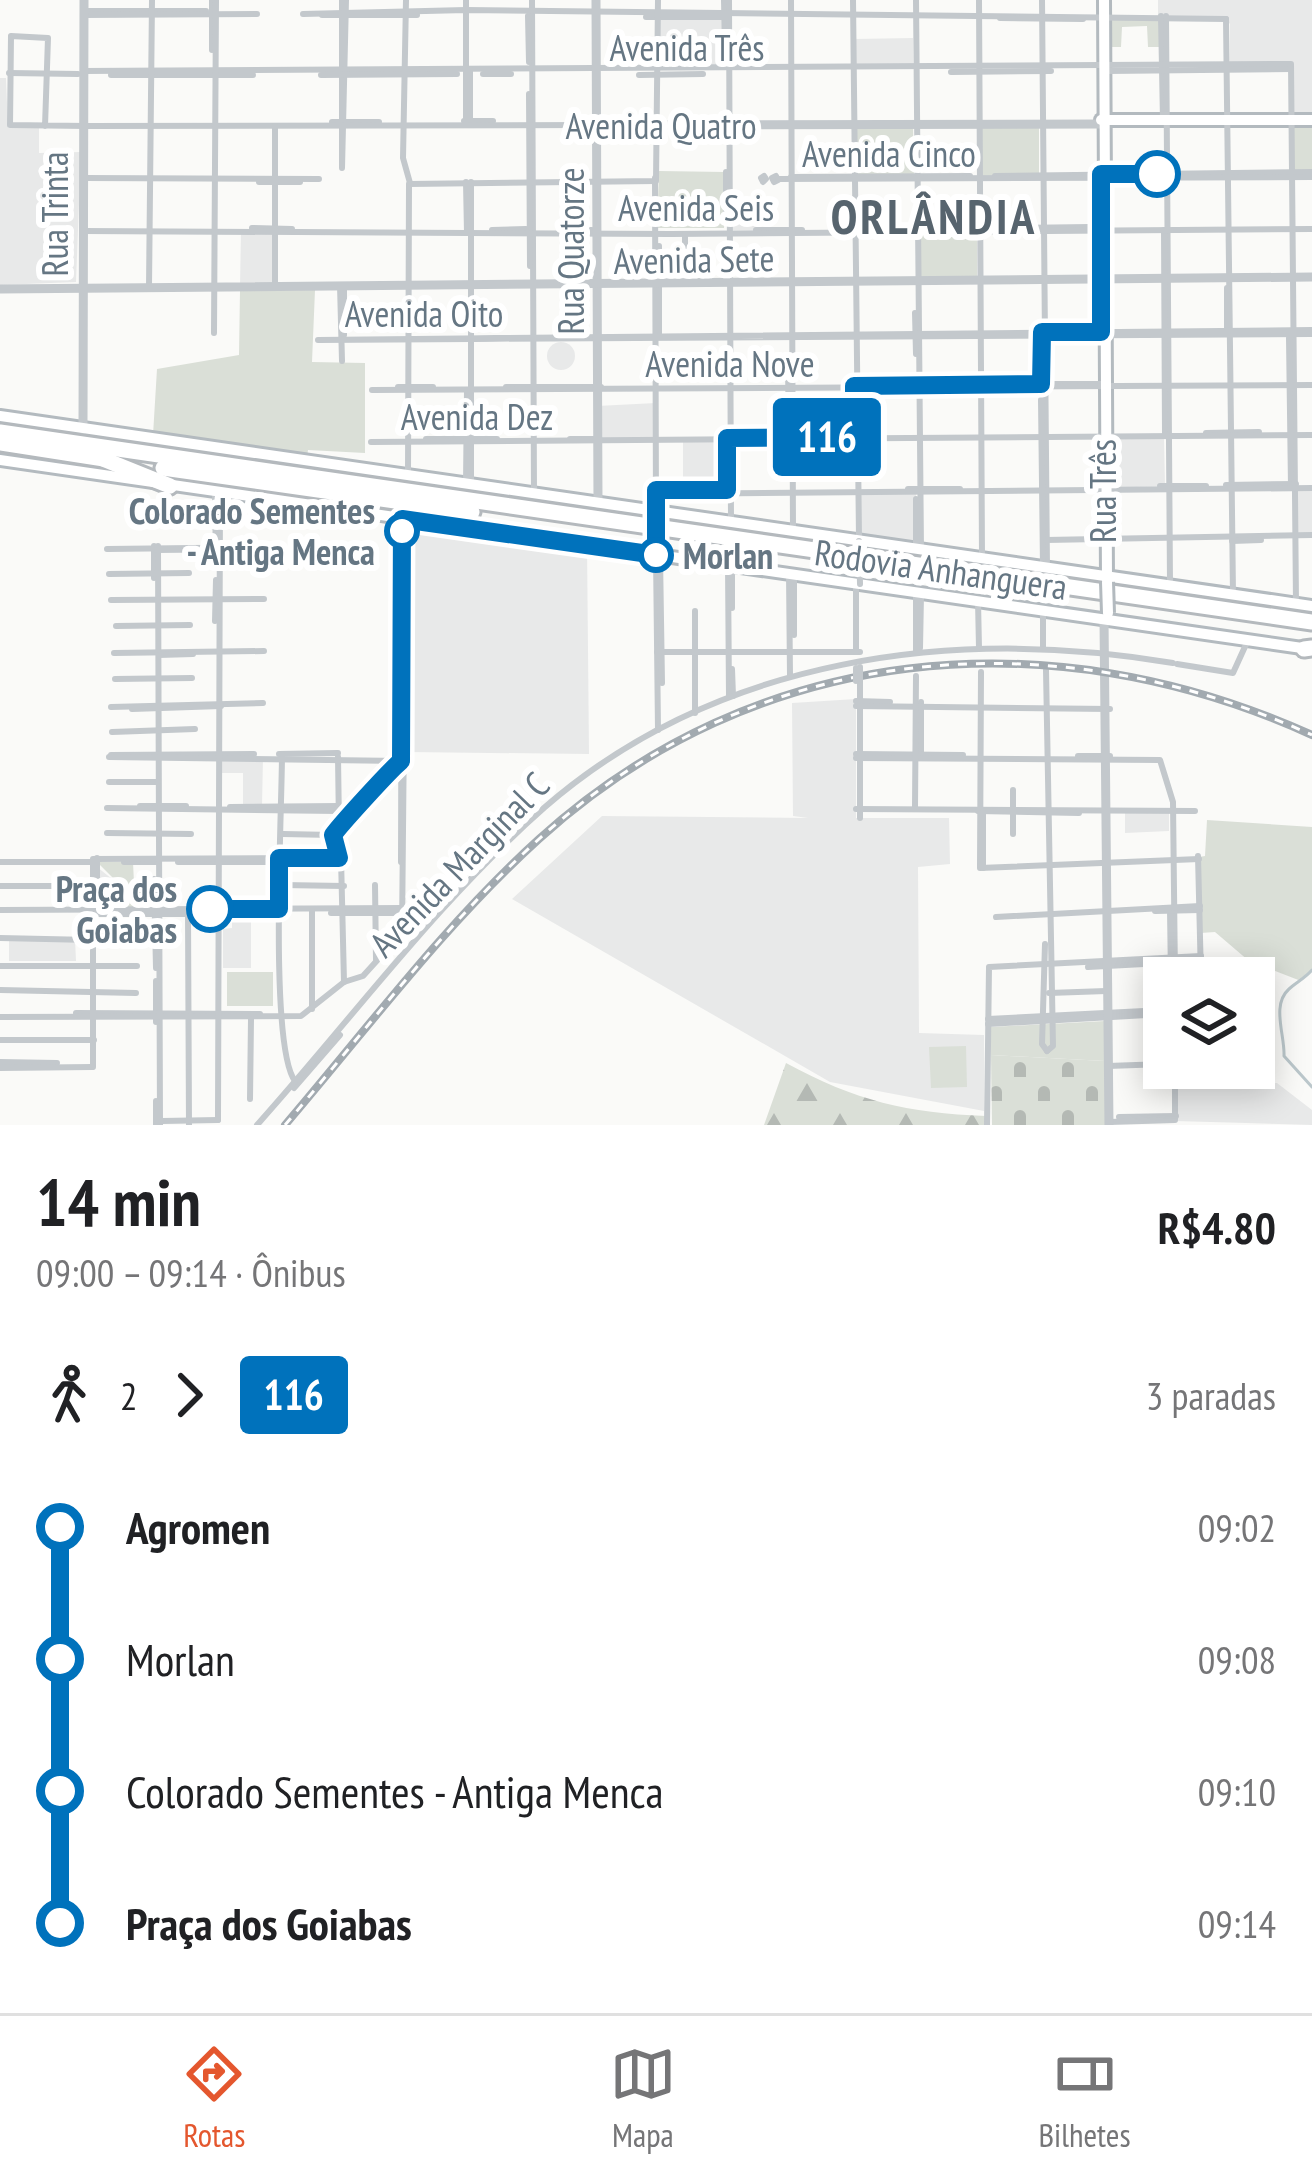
<!DOCTYPE html>
<html lang="pt">
<meta charset="utf-8">
<style>
:root{--surface:#fff;--page:#f2f2f2;--text:#202124;--muted:#757577;--line:#e0e0e0;--accent:#e4572e}
body{margin:0;font-family:"PT Sans Narrow",sans-serif;background:var(--page);color:var(--text);height:100vh;display:flex;flex-direction:column;font-size:45px;white-space:nowrap}
*{box-sizing:border-box;margin:0}
p{font-size:39px;color:var(--muted)}
.icon{flex:none;width:66px;height:66px;fill:none;stroke:currentColor;stroke-width:2;stroke-linecap:round;stroke-linejoin:round}
.map{position:relative;height:1125px;overflow:hidden}
.details{display:flex;flex-direction:column;background:var(--surface);flex:1}
.details>*{flex:none}
.badge{padding:0 24px;border-radius:9px;font-size:42px;line-height:78px}
.tools{position:absolute;left:1143px;top:957px;display:grid;gap:24px}
.tools a{display:grid;place-items:center;width:132px;height:132px;border-radius:0px;background:var(--surface);box-shadow:0 6px 30px #0003;font-size:60px}
.map>.badge{position:absolute;translate:-50% -50%;box-shadow:0 0 0 6px #fff}
.legs{display:flex;align-items:center;gap:18px;height:132px;padding:0 36px;font-size:39px}
.legs p{margin-inline-start:auto}
.headline{display:flex;align-items:center;justify-content:space-between;height:204px;padding:0 36px}
h1{font-size:66px;font-weight:800;line-height:90px}
ul{padding:0 36px;list-style:none}
li{display:flex;align-items:center;gap:42px;height:132px;font-size:45px}
li i{display:grid;place-items:center;width:18px;height:100%;margin:0 15px;background:currentColor}
li i::after{content:'';width:30px;height:30px;margin:-15px;border:9px solid;border-radius:50%;background:var(--surface)}
li p{margin-inline-start:auto}
li:first-child i{background:linear-gradient(#0000 50%,currentColor 0)}
li:last-child i{background:linear-gradient(currentColor 50%,#0000 0)}
.tab-bar{display:flex;justify-content:space-around;align-items:center;height:168px;border-top:3px solid var(--line);background:var(--surface);font-size:33px;color:var(--muted)}
.tab-bar a{display:grid;justify-items:center;gap:6px}
.tab-bar .on{color:var(--accent)}
.map>svg:first-child{display:block}
</style>
<div class="map">
<svg width="1312" height="1125" viewBox="0 0 1312 1125">
<defs>
<pattern id="grass-tufts" width="24" height="20" patternUnits="userSpaceOnUse" patternTransform="scale(3)"><rect width="24" height="20" fill="#dadfd7"/><path d="M3 7l-1-3M5 7V3M7 7l1-3M15 17l-1-3M17 17v-4M19 17l1-3" fill="none" stroke="#b4b9b4"/></pattern>
<pattern id="forest-firs" width="22" height="20" patternUnits="userSpaceOnUse" patternTransform="scale(3)"><rect width="22" height="20" fill="#dadfd7"/><path d="M5 1l3.5 6h-7zM16 11l3.5 6h-7z" fill="#b4b9b4"/></pattern>
<pattern id="cemetery-stones" width="16" height="16" patternUnits="userSpaceOnUse" patternTransform="scale(3)"><rect width="16" height="16" fill="#dadfd7"/><path d="M2 7V4a2 2 0 0 1 4 0v3zM10 15v-3a2 2 0 0 1 4 0v3z" fill="#b4b9b4"/></pattern>
</defs>
<rect width="100%" height="100%" fill="#fafaf8"/>
<!-- built -->
<g fill="#e8e9e9">
<path d="M 1158,0 L 1312,0 L 1312,120 L 1292,120 L 1292,64 L 1230,65 L 1230,24 L 1223,16 L 1158,16 Z"/>
<path d="M 658,17 L 724,17 L 725,70 L 658,70 Z"/>
<path d="M 913,38 L 913,68 L 854,69 L 854,39 Z"/>
<path d="M 0,78 L 6,78 L 8,128 L 39,128 L 39,153 L 81,152 L 76,282 L 0,285 Z"/>
<path d="M 757,200 L 758,230 L 730,230 L 730,201 Z"/>
<path d="M 241,232 L 275,233 L 275,285 L 240,286 Z"/>
<circle cx="561" cy="356" r="14"/>
<path d="M 656,403 L 656,438 L 597,439 L 597,406 Z"/>
<path d="M 1164,438 L 1165,486 L 1106,488 L 1106,439 Z"/>
<rect x="683" y="442" width="44" height="48"/>
<path d="M 1295,488 L 1312,488 L 1312,535 L 1295,536 Z"/>
<path d="M 916,493 L 916,549 L 859,541 L 859,494 Z"/>
<path d="M 407,520 L 587,545 L 589,754 L 408,752 Z"/>
<path d="M 856,699 L 856,818 L 949,818 L 950,864 L 918,867 L 919,1033 L 984,1035 L 984,1111 L 830,1082 L 512,899 L 602,816 L 808,818 L 793,816 L 792,703 Z"/>
<path d="M 220,758 L 263,758 L 262,806 L 243,806 L 243,773 L 220,773 Z"/>
<path d="M 1125,813 L 1169,813 L 1169,831 L 1125,833 Z"/>
<path d="M 97,867 L 122,887 L 123,910 L 98,910 Z"/>
<path d="M 232,916 L 251,916 L 251,968 L 223,968 L 223,929 L 232,928 Z"/>
<path d="M 75,939 L 76,961 L 9,961 L 9,940 Z"/>
<path d="M 1277,1083 L 1312,1110 L 1312,1125 L 1176,1121 L 1175,1087 Z"/>
</g>
<!-- grass -->
<path fill="url(#grass-tufts)" d="M 72,447 L 1312,624 L 1312,630 L 44,448 Z"/>
<!-- forest -->
<path fill="url(#forest-firs)" d="M 786,1063 C 856,1101 907,1113 986,1116 L 986,1125 L 764,1125 Z"/>
<!-- cemetery -->
<path fill="url(#cemetery-stones)" d="M 991,1055 L 1105,1061 L 1106,1125 L 992,1125 Z"/>
<!-- green -->
<g fill="#dadfd7">
<path d="M 1105,19 L 1161,20 L 1162,47 L 1148,47 L 1147,26 L 1122,27 L 1121,47 L 1105,47 Z"/>
<rect x="1292" y="124" width="20" height="48"/>
<path d="M 855,125 L 913,125 L 914,176 L 856,177 Z"/>
<path d="M 980,125 L 1039,125 L 1039,175 L 980,176 Z"/>
<path d="M 659,171 L 725,172 L 724,228 L 657,228 Z"/>
<path d="M 919,233 L 977,233 L 977,280 L 919,281 Z"/>
<path d="M 315,290 L 312,362 L 365,363 L 365,453 L 308,450 L 307,457 L 153,435 L 157,369 L 239,355 L 240,291 Z"/>
<path d="M 1207,820 L 1312,827 L 1312,970 L 1301,981 L 1249,961 L 1215,932 L 1200,933 L 1199,857 L 1205,856 Z"/>
<path d="M 97,862 L 133,862 L 134,883 L 154,883 L 154,909 L 123,910 L 122,887 Z"/>
<rect x="227" y="972" width="46" height="34"/>
<path d="M 1105,1021 L 1105,1061 L 991,1055 L 991,1027 Z"/>
<path d="M 966,1046 L 967,1087 L 931,1088 L 929,1047 Z"/>
</g>
<g fill="none" stroke-linecap="round" stroke-linejoin="round">
<!-- stream -->
<path stroke="#bbc7cb" stroke-width="3" d="M 1312,970 C 1305,978 1297,982 1289,989 C 1271,1005 1285,1035 1284,1056 L 1312,1087"/>
<defs>
<g id="secondary">
<path d="M 1104,0 L 1107,579"/>
<path d="M 1101,120 L 1312,120"/>
<path d="M 0,416 L 1312,606"/>
<path d="M 0,460 L 1309,649"/>
</g>
<g id="motorway">
<path d="M 0,432 L 1312,622"/>
<path d="M 0,443 L 104,459"/>
<path d="M 103,459 L 170,486"/>
<path d="M 163,468 L 472,512"/>
<path d="M 1304,649 L 1312,648"/>
</g>
</defs>
<!-- secondary casing -->
<use href="#secondary" stroke="#b3babf" stroke-width="16"/>
<!-- motorway casing -->
<use href="#motorway" stroke="#b4b9bd" stroke-width="21"/>
<!-- minor -->
<g stroke="#c3c8cc" stroke-width="6">
<path d="M 342,0 L 342,168 L 346,0"/>
<path d="M 406,0 L 403,158 L 410,183"/>
<path d="M 532,0 L 534,494"/>
<path d="M 724,0 L 725,50"/>
<path d="M 729,0 L 731,522"/>
<path d="M 791,0 L 793,531"/>
<path d="M 853,0 L 859,538"/>
<path d="M 916,0 L 921,550"/>
<path d="M 979,0 L 982,558"/>
<path d="M 1042,0 L 1047,568"/>
<path d="M 84,11 L 206,11"/>
<path d="M 303,14 L 466,10 L 1226,19"/>
<path d="M 84,15 L 257,14"/>
<path d="M 322,15 L 417,15"/>
<path d="M 528,16 L 529,62"/>
<path d="M 1161,16 L 1163,121"/>
<path d="M 1166,16 L 1170,583"/>
<path d="M 646,17 L 729,17"/>
<path d="M 1000,18 L 1083,19"/>
<path d="M 1226,19 L 1233,594"/>
<path d="M 212,50 L 212,0"/>
<path d="M 83,71 L 1291,64 L 1296,603"/>
<path d="M 1107,71 L 1291,69"/>
<path d="M 951,72 L 1051,71"/>
<path d="M 9,73 L 78,74"/>
<path d="M 483,74 L 511,74"/>
<path d="M 111,75 L 253,75"/>
<path d="M 321,75 L 457,74"/>
<path d="M 639,75 L 703,74"/>
<path d="M 529,94 L 530,266"/>
<path d="M 464,121 L 493,121"/>
<path d="M 332,122 L 379,122"/>
<path d="M 466,122 L 466,0"/>
<path d="M 470,122 L 470,69"/>
<path d="M 45,126 L 48,38 L 11,36 L 10,125 L 86,126 L 592,125"/>
<path d="M 275,126 L 275,287"/>
<path d="M 726,172 L 726,212"/>
<path d="M 764,176 L 766,179 L 763,182 L 761,178 Z"/>
<path d="M 776,176 L 778,180 L 774,182 L 772,178 Z"/>
<path d="M 995,176 L 1312,172"/>
<path d="M 791,177 L 970,176"/>
<path d="M 85,178 L 319,179"/>
<path d="M 655,178 L 656,511"/>
<path d="M 778,179 L 1312,177"/>
<path d="M 259,182 L 300,182"/>
<path d="M 466,182 L 467,233"/>
<path d="M 252,228 L 292,229"/>
<path d="M 1014,228 L 1090,227"/>
<path d="M 900,229 L 1000,228"/>
<path d="M 492,230 L 526,229"/>
<path d="M 564,230 L 592,230"/>
<path d="M 756,230 L 802,230"/>
<path d="M 1164,230 L 1165,433"/>
<path d="M 84,231 L 671,234 L 1312,229"/>
<path d="M 659,246 L 659,334"/>
<path d="M 685,259 L 685,234"/>
<path d="M 340,285 L 342,361"/>
<path d="M 149,287 L 152,0"/>
<path d="M 1227,288 L 1227,329"/>
<path d="M 915,313 L 916,354"/>
<path d="M 1312,330 L 318,340 L 1312,334"/>
<path d="M 214,333 L 216,0"/>
<path d="M 344,335 L 344,285"/>
<path d="M 1289,338 L 1291,487"/>
<path d="M 788,360 L 789,461"/>
<path d="M 1034,384 L 1104,384"/>
<path d="M 398,387 L 433,387"/>
<path d="M 506,387 L 601,387"/>
<path d="M 372,390 L 1312,385"/>
<path d="M 1041,400 L 1043,566"/>
<path d="M 1206,433 L 1259,432"/>
<path d="M 426,439 L 497,439"/>
<path d="M 570,439 L 599,439"/>
<path d="M 371,442 L 1312,435"/>
<path d="M 408,476 L 409,184 L 656,181 L 658,0"/>
<path d="M 466,484 L 467,390"/>
<path d="M 471,485 L 471,182"/>
<path d="M 1226,485 L 1296,484"/>
<path d="M 1160,486 L 1206,486"/>
<path d="M 908,489 L 960,489"/>
<path d="M 215,492 L 216,567"/>
<path d="M 656,494 L 1312,488"/>
<path d="M 916,499 L 916,546"/>
<path d="M 1046,540 L 1312,535"/>
<path d="M 1232,541 L 1261,540"/>
<path d="M 154,546 L 154,578"/>
<path d="M 158,546 L 160,1125"/>
<path d="M 107,549 L 266,547"/>
<path d="M 157,550 L 252,549"/>
<path d="M 656,555 L 658,730"/>
<path d="M 660,556 L 662,683"/>
<path d="M 728,565 L 729,697"/>
<path d="M 789,573 L 790,676"/>
<path d="M 109,574 L 189,573"/>
<path d="M 794,577 L 794,635"/>
<path d="M 111,600 L 264,599"/>
<path d="M 978,601 L 979,648"/>
<path d="M 732,608 L 732,567"/>
<path d="M 1043,611 L 1043,649"/>
<path d="M 215,621 L 216,580"/>
<path d="M 116,626 L 190,625"/>
<path d="M 920,648 L 921,595"/>
<path d="M 657,652 L 860,652"/>
<path d="M 856,652 L 856,583"/>
<path d="M 916,652 L 916,592"/>
<path d="M 114,653 L 264,651"/>
<path d="M 159,655 L 193,654"/>
<path d="M 1177,664 L 1233,673 L 1248,640"/>
<path d="M 732,669 L 733,696"/>
<path d="M 1046,670 L 1053,1046 L 1047,1051"/>
<path d="M 981,672 L 980,868 L 1199,859"/>
<path d="M 115,679 L 192,678"/>
<path d="M 856,701 L 890,702"/>
<path d="M 921,702 L 921,755"/>
<path d="M 856,706 L 1110,709"/>
<path d="M 111,707 L 263,703"/>
<path d="M 132,709 L 221,706"/>
<path d="M 695,713 L 695,611"/>
<path d="M 112,732 L 195,729"/>
<path d="M 279,754 L 338,753"/>
<path d="M 282,754 C 282,810 269,1047 295,1081"/>
<path d="M 856,754 L 963,755"/>
<path d="M 111,755 L 254,754"/>
<path d="M 1078,756 L 1110,756"/>
<path d="M 109,757 L 401,761"/>
<path d="M 856,758 L 1160,760 L 1173,802 L 1175,978"/>
<path d="M 109,782 L 158,782"/>
<path d="M 140,806 L 186,806"/>
<path d="M 230,807 L 339,806"/>
<path d="M 107,808 L 339,811"/>
<path d="M 915,808 L 916,676"/>
<path d="M 856,809 L 1195,811"/>
<path d="M 978,811 L 1079,813"/>
<path d="M 983,812 L 983,868"/>
<path d="M 860,818 L 860,680"/>
<path d="M 339,826 L 351,820 L 400,761"/>
<path d="M 107,833 L 191,834"/>
<path d="M 283,834 L 333,835 L 339,859"/>
<path d="M 1013,834 L 1013,790"/>
<path d="M 333,835 L 339,826 L 338,757"/>
<path d="M 1198,856 L 1201,978"/>
<path d="M 0,862 L 92,862"/>
<path d="M 124,862 L 158,862"/>
<path d="M 178,862 L 284,862"/>
<path d="M 401,862 L 402,521"/>
<path d="M 154,879 L 156,968"/>
<path d="M 282,885 L 344,886"/>
<path d="M 375,885 L 376,960"/>
<path d="M 0,886 L 94,886"/>
<path d="M 97,889 L 97,858"/>
<path d="M 0,910 L 404,908"/>
<path d="M 1170,910 L 1171,978"/>
<path d="M 312,911 L 312,1009"/>
<path d="M 1155,911 L 1200,910"/>
<path d="M 188,913 L 189,1125"/>
<path d="M 331,913 L 405,913"/>
<path d="M 97,914 L 222,914"/>
<path d="M 996,917 L 1200,906"/>
<path d="M 0,938 L 136,941"/>
<path d="M 1045,944 L 1042,1044 L 1047,1051"/>
<path d="M 0,966 L 137,966"/>
<path d="M 1088,967 L 1200,961"/>
<path d="M 156,981 L 156,1022"/>
<path d="M 0,990 L 136,993"/>
<path d="M 1049,993 L 1106,991"/>
<path d="M 76,1013 L 260,1014"/>
<path d="M 0,1017 L 301,1016 L 344,982 L 363,976 L 402,933 L 406,521"/>
<path d="M 988,1019 L 1164,1010"/>
<path d="M 988,1024 L 1164,1014"/>
<path d="M 0,1040 L 94,1040"/>
<path d="M 0,1062 L 57,1063"/>
<path d="M 1108,1066 L 1164,1064"/>
<path d="M 93,1067 L 93,859 L 341,858 L 344,982"/>
<path d="M 0,1068 L 92,1067"/>
<path d="M 294,1088 L 340,1035"/>
<path d="M 250,1099 L 251,1019"/>
<path d="M 1119,1117 L 1176,1116"/>
<path d="M 218,1120 L 220,494"/>
<path d="M 162,1121 L 218,1120"/>
<path d="M 1109,1122 L 1175,1120 L 1175,1068"/>
<path d="M 156,1125 L 156,1101"/>
<path d="M 257,1125 C 351,1020 438,901 545,807 C 718,657 954,626 1173,663"/>
<path d="M 987,1125 L 989,967 L 1201,956"/>
</g>
<!-- tertiary -->
<g stroke="#c3c8cc" stroke-width="9">
<path d="M 596,0 L 598,503"/>
<path d="M 592,125 L 1101,124"/>
<path d="M 0,289 L 1312,277"/>
<path d="M 83,429 L 84,0"/>
<path d="M 1104,619 L 1109,1125"/>
</g>
<!-- secondary -->
<use href="#secondary" stroke="#fff" stroke-width="10"/>
<!-- motorway -->
<use href="#motorway" stroke="#fff" stroke-width="15"/>
<defs>
<path id="rail" d="M 285,1125 C 367,1029 445,924 539,839 C 756,642 1050,616 1312,735"/>
</defs>
<!-- rail casing -->
<use href="#rail" stroke="#a2aab0" stroke-width="8"/>
<!-- rail -->
<use href="#rail" stroke="#fff" stroke-width="3" stroke-dasharray="9" stroke-linecap="butt"/>
<defs>
<path id="secondary-bridge" d="M 1107,582 L 1108,613"/>
</defs>
<!-- secondary-bridge casing -->
<use href="#secondary-bridge" stroke="#b3babf" stroke-width="16" stroke-linecap="butt"/>
<!-- minor-bridge -->
<g stroke="#c3c8cc" stroke-width="6">
<path d="M 660,512 L 660,556"/>
<path d="M 859,541 L 860,584"/>
<path d="M 860,680 L 860,667"/>
<path d="M 856,681 L 856,668"/>
</g>
<!-- secondary-bridge -->
<use href="#secondary-bridge" stroke="#fff" stroke-width="10"/>
</g>
<g fill="none" stroke-linecap="round" stroke-linejoin="round">
<defs>
<path id="line-1" d="M 210,909 L 279,909 L 279,858 L 339,858 L 333,835 C 340,825 390,770 401,761 L 402,519 L 656,555 L 656,490 L 727,490 L 727,438 L 854,437 L 854,386 L 1041,384 L 1042,332 L 1101,332 L 1101,174 L 1157,174"/>
</defs>
<!-- line-1 casing -->
<use href="#line-1" stroke="#fff" stroke-width="27"/>
<!-- line-1 -->
<use href="#line-1" stroke="#0072bc" stroke-width="18"/>
</g>
<!-- markers -->
<g fill="#fff" stroke="#0072bc" stroke-width="6">
<circle cx="1157" cy="174" r="21"/>
<circle cx="402" cy="531" r="15"/>
<circle cx="656" cy="555" r="15"/>
<circle cx="210" cy="909" r="21"/>
</g>
<g text-anchor="middle" dominant-baseline="central" stroke-width="12" stroke-linejoin="round" paint-order="stroke">
<!-- street labels -->
<g font-size="36" fill="#657683" stroke="#fff">
<text x="687" y="47">Avenida Três</text>
<text x="661" y="125">Avenida Quatro</text>
<text x="889" y="153">Avenida Cinco</text>
<text x="696" y="207">Avenida Seis</text>
<text transform="translate(54 214) rotate(-90)">Rua Trinta</text>
<text transform="translate(570 251) rotate(-90)">Rua Quatorze</text>
<text transform="translate(694 259) rotate(-1)">Avenida Sete</text>
<text x="424" y="313">Avenida Oito</text>
<text x="730" y="363">Avenida Nove</text>
<text x="477" y="416">Avenida Dez</text>
<text transform="translate(1102 491) rotate(-90)">Rua Três</text>
<text transform="translate(941 569) rotate(8)">Rodovia Anhanguera</text>
<text transform="translate(459 864) rotate(-46)">Avenida Marginal C</text>
</g>
<!-- stop labels -->
<g font-size="36" font-weight="bold" fill="#657683" stroke="#fff" text-anchor="end">
<text x="375" y="510">Colorado Sementes<tspan x="375" dy="41">- Antiga Menca</tspan></text>
<text x="683" y="555" text-anchor="start">Morlan</text>
<text x="177" y="888">Praça dos<tspan x="177" dy="41">Goiabas</tspan></text>
</g>
<!-- district labels -->
<g font-size="48" font-weight="bold" letter-spacing="3" fill="#57646e" stroke="#fff">
<text x="934" y="216">ORLÂNDIA</text>
</g>
</g>
</svg>
<div class="tools">
<a><svg class="icon" aria-label="layers" viewBox="0 0 24 24"><path d="M12 4l9 5-9 5-9-5zM3 14l9 5 9-5"/></svg></a>
</div>
<b class="badge" style="left:827px;top:437px;background:#0072bc;color:#fff">116</b>
</div>
<section class="details">
<div class="headline"><div><h1>14 min</h1><p>09:00 – 09:14 · Ônibus</p></div><b>R$4.80</b></div>
<div class="legs"><svg class="icon" aria-label="walk" viewBox="0 0 24 24"><circle cx="13" cy="4" r="2"/><path d="M13 8l-2 6 4 7M11 14l-3 7M7 12l3-4h3l4 4"/></svg>2<svg class="icon" aria-label="forward" viewBox="0 0 24 24"><path d="M9 5l7 7-7 7"/></svg><b class="badge" style="background:#0072bc;color:#fff">116</b><p>3 paradas</p></div>
<ul>
<li><i style="color:#0072bc"></i><b>Agromen</b><p>09:02</p></li>
<li><i style="color:#0072bc"></i><span>Morlan</span><p>09:08</p></li>
<li><i style="color:#0072bc"></i><span>Colorado Sementes - Antiga Menca</span><p>09:10</p></li>
<li><i style="color:#0072bc"></i><b>Praça dos Goiabas</b><p>09:14</p></li>
</ul>
</section>
<nav class="tab-bar">
<a class="on"><svg class="icon" aria-label="directions" viewBox="0 0 24 24"><path d="M12 3l9 9-9 9-9-9zM9 14v-3h6M13 9l2 2-2 2"/></svg>Rotas</a>
<a><svg class="icon" aria-label="map" viewBox="0 0 24 24"><path d="M3 6l6-2 6 2 6-2v14l-6 2-6-2-6 2zM9 4v14M15 6v14"/></svg>Mapa</a>
<a><svg class="icon" aria-label="tickets" viewBox="0 0 24 24"><path d="M3 7h18v10H3zM15 7v10"/></svg>Bilhetes</a>
</nav>
